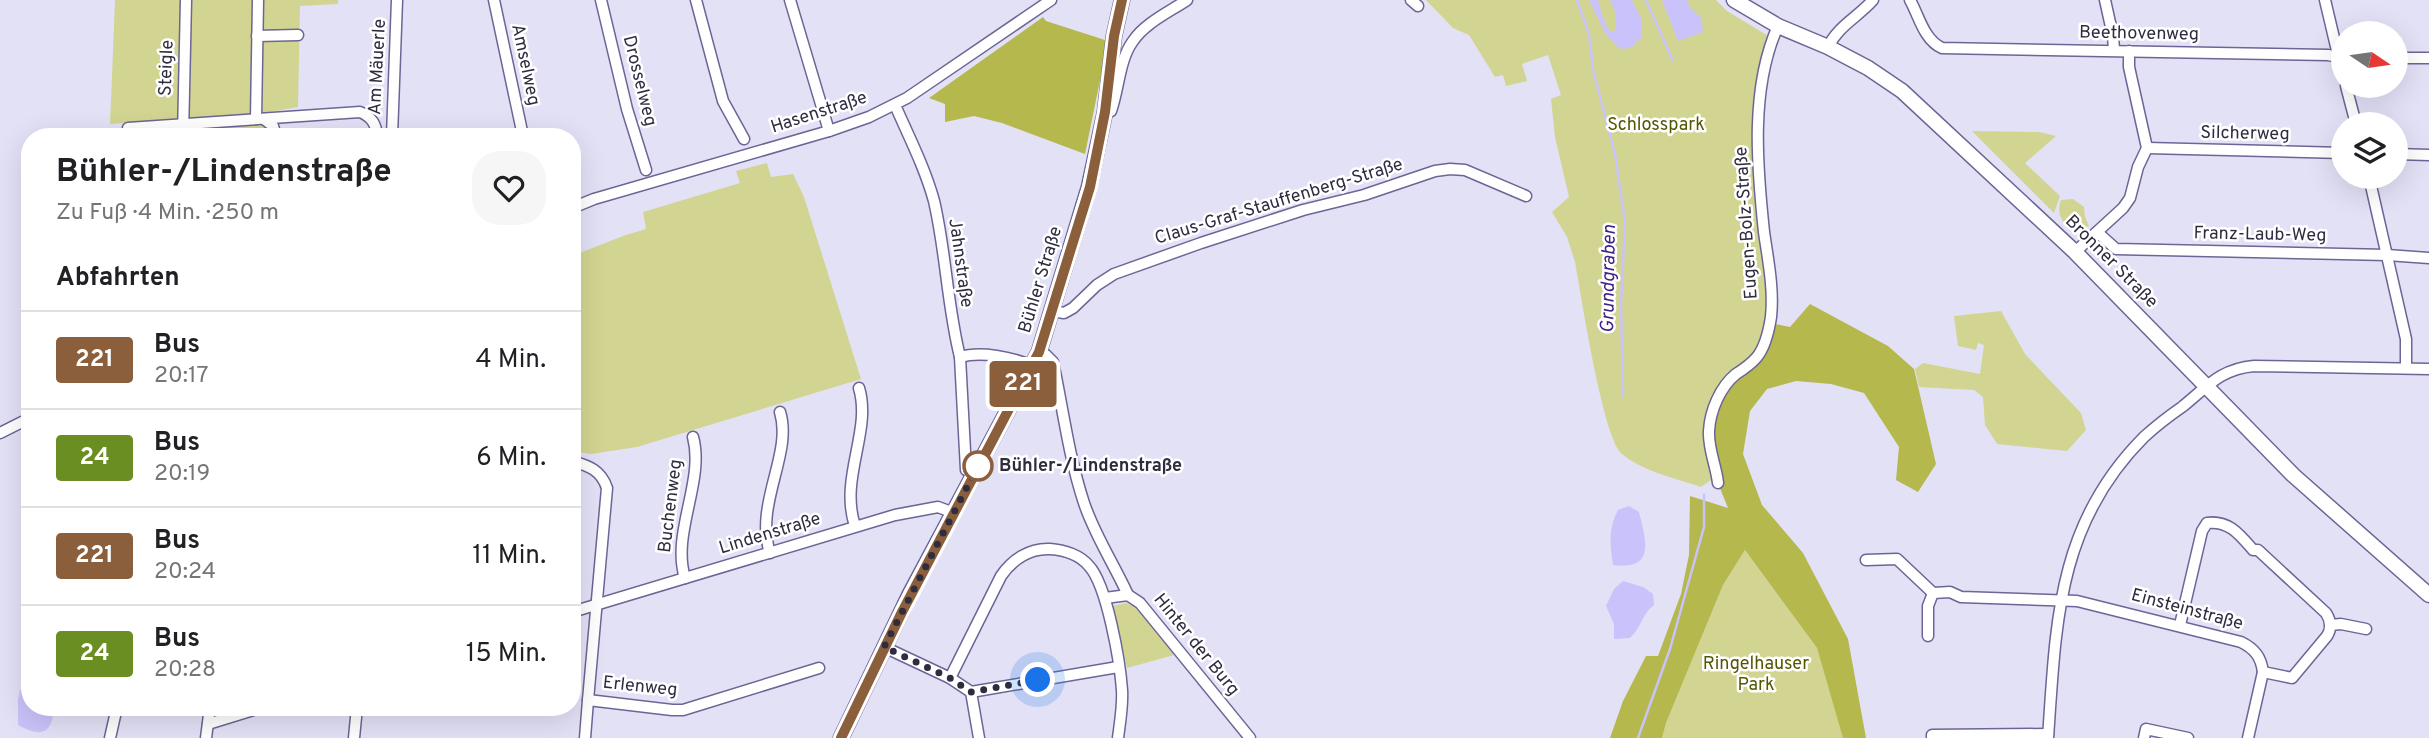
<!DOCTYPE html>
<html lang="de">
<meta charset="utf-8">
<style>
:root{--surface:#fff;--page:#f6f6f6;--text:#202124;--muted:#757577;--line:#e0e0e0}
body{margin:0;font-family:Overpass,sans-serif;background:var(--page);color:var(--text);height:100vh;display:flex;flex-direction:column;font-size:26px;white-space:nowrap}
*{box-sizing:border-box;margin:0}
p{font-size:23px;color:var(--muted)}
.icon{flex:none;width:38px;height:38px;fill:none;stroke:currentColor;stroke-width:2;stroke-linecap:round;stroke-linejoin:round}
.map{position:relative;flex:1;overflow:hidden}
.side{position:absolute;left:21px;top:128px;width:560px;height:588px;display:flex;flex-direction:column;background:var(--surface);border-radius:28px;box-shadow:0 7px 28px #0002}
.side>*{flex:none}
.badge{padding:0 14px;border-radius:5px;font-size:24px;line-height:46px}
.needle{width:46px;rotate:103deg}
.fabs{position:absolute;left:2331px;top:21px;display:grid;gap:14px}
.fabs a{display:grid;place-items:center;width:77px;height:77px;border-radius:50%;background:var(--surface);box-shadow:0 7px 28px #0002;font-size:35px}
.you{position:absolute;width:35px;height:35px;margin:-18px;border:5px solid #fff;border-radius:50%;background:#1a73e8;box-shadow:0 0 0 10px #1a73e833}
.map>.badge{position:absolute;translate:-50% -50%;box-shadow:0 0 0 4px #fff}
h2{padding:0 35px;font-size:26px;line-height:63px}
.round{display:grid;place-items:center;flex:none;width:74px;height:74px;border-radius:28px;background:var(--page)}
.overview{display:flex;align-items:center;justify-content:space-between;height:119px;padding:0 35px}
h1{font-size:33px;font-weight:700;line-height:52px}
ul{padding:0;list-style:none}
li{display:flex;align-items:center;gap:21px;height:98px;padding:0 35px;border-top:2px solid var(--line)}
li div{flex:1}
li b{display:block;font-size:26px}
li em{font-style:normal}
li .badge{min-width:77px;font-weight:700;text-align:center}
.map>svg:first-child{display:block}
</style>
<div class="map">
<svg width="2429" height="738" viewBox="0 0 2429 738">
<rect width="100%" height="100%" fill="#e3e1f6"/>
<!-- green -->
<g fill="#d2d591">
<path d="M 115,0 L 338,0 L 338,4 L 300,6 L 298,107 L 270,112 L 272,136 L 126,136 L 126,123 L 110,124 Z"/>
<path d="M 1426,0 L 1716,0 L 1727,11 L 1770,37 L 1755,144 L 1769,291 L 1768,317 L 1711,480 L 1701,487 C 1675,478 1644,472 1622,454 C 1603,439 1581,294 1575,262 L 1567,237 L 1552,212 L 1569,197 L 1555,137 L 1551,99 L 1561,95 L 1548,55 L 1522,64 L 1527,81 L 1506,86 L 1503,75 L 1495,77 L 1469,35 L 1453,28 Z"/>
<path d="M 1972,131 L 2039,132 L 2056,136 L 2025,163 L 2060,196 L 2054,213 Z"/>
<path d="M 767,163 L 771,177 L 793,174 L 804,197 L 861,379 L 637,447 L 591,454 L 572,451 L 572,256 L 623,236 L 646,229 L 643,212 L 740,183 L 736,171 Z"/>
<path d="M 2073,199 L 2084,207 L 2085,217 L 2089,226 L 2072,231 C 2062,221 2056,215 2061,200 Z"/>
<path d="M 2001,311 L 2025,354 L 2081,413 L 2086,430 L 2067,451 L 1997,444 L 1985,425 L 1983,397 L 1974,390 L 1919,387 L 1915,369 L 1923,363 L 1980,374 L 1984,345 L 1978,343 L 1976,350 L 1958,346 L 1954,316 Z"/>
<path d="M 1745,550 L 1817,648 L 1844,738 L 1662,738 L 1666,723 L 1723,585 Z"/>
<path d="M 1126,603 L 1136,607 L 1174,655 L 1127,668 L 1113,606 Z"/>
</g>
<!-- forest -->
<g fill="#b5b84c">
<path d="M 1043,17 L 1046,21 L 1108,41 L 1085,154 L 1002,123 L 974,116 L 945,122 L 945,104 L 929,98 Z"/>
<path d="M 1810,304 L 1888,346 L 1914,369 L 1936,464 L 1918,492 L 1896,480 L 1899,447 L 1864,393 L 1831,384 L 1796,381 L 1767,389 L 1750,411 L 1743,454 L 1762,505 L 1803,553 L 1848,639 L 1866,738 L 1843,738 L 1817,648 L 1745,550 L 1723,585 L 1666,723 L 1662,738 L 1610,738 L 1623,701 L 1646,656 L 1658,656 L 1681,594 L 1689,555 L 1690,496 L 1728,508 L 1713,471 L 1712,407 L 1756,354 L 1765,334 L 1775,324 L 1790,327 Z"/>
</g>
<!-- water -->
<g fill="#cac3fb">
<path d="M 1589,0 L 1598,0 L 1603,18 L 1609,30 L 1613,32 L 1616,29 L 1616,14 L 1610,0 L 1632,0 L 1642,20 L 1642,37 L 1631,48 L 1620,49 L 1605,33 Z"/>
<path d="M 1662,0 L 1687,0 L 1691,9 L 1701,17 L 1703,32 L 1678,41 Z"/>
<path d="M 1629,506 L 1639,512 C 1646,541 1656,570 1613,565 C 1610,545 1608,529 1618,510 Z"/>
<path d="M 1623,581 L 1643,587 L 1653,594 L 1654,605 C 1642,614 1641,628 1630,638 L 1614,639 L 1614,624 L 1606,606 L 1614,589 Z"/>
<path d="M 30,684 L 30,707 L 54,707 C 52,734 42,738 18,725 L 18,699 L 20,690 Z"/>
</g>
<g fill="none" stroke-linecap="round" stroke-linejoin="round">
<!-- stream -->
<g stroke="#cac3fb" stroke-width="2.5">
<path d="M 1577,0 L 1589,34 L 1593,70 L 1615,154 L 1625,223 L 1621,302 L 1623,396"/>
<path d="M 1646,0 L 1673,61"/>
<path d="M 1638,738 L 1670,649 L 1704,527 L 1704,495"/>
</g>
<defs>
<g id="minor">
<path d="M 494,0 L 523,136"/>
<path d="M 601,0 L 627,109 L 646,170"/>
<path d="M 696,0 L 723,101 L 744,139"/>
<path d="M 790,0 L 829,131"/>
<path d="M 1411,0 L 1418,6"/>
<path d="M 1910,0 C 1919,16 1924,40 1942,48 L 2328,55 L 2343,58"/>
<path d="M 2105,0 L 2113,36 L 2114,50"/>
<path d="M 2325,0 L 2343,76"/>
<path d="M 257,36 L 298,35"/>
<path d="M 1828,47 C 1838,26 1858,17 1873,0"/>
<path d="M 2396,58 L 2429,58"/>
<path d="M 2346,86 L 2356,124"/>
<path d="M 895,105 C 909,137 925,168 934,201 C 946,252 947,305 960,357 C 981,351 1012,357 1032,366"/>
<path d="M 1105,112 L 1111,111 C 1119,89 1119,60 1133,41 C 1145,23 1169,12 1187,0"/>
<path d="M 256,119 L 258,0"/>
<path d="M 264,119 L 273,126 L 276,136"/>
<path d="M 128,128 L 360,112 C 372,117 376,124 377,136"/>
<path d="M 183,136 L 186,0"/>
<path d="M 392,136 L 397,0"/>
<path d="M 2147,148 L 2343,153"/>
<path d="M 2396,154 L 2429,155"/>
<path d="M 2369,177 L 2406,339 L 2406,368"/>
<path d="M 572,208 L 594,199 L 829,131 L 869,117 L 907,98 L 1051,0"/>
<path d="M 2097,232 L 2116,249 L 2387,255 L 2429,258"/>
<path d="M 2075,252 L 2123,208 L 2130,198 L 2138,167 L 2147,148 L 2129,67 L 2129,51"/>
<path d="M 1053,311 L 1064,313 L 1073,308 L 1097,285 L 1114,274 L 1201,243 L 1303,210 L 1364,195 L 1435,171 L 1450,169 L 1465,170 L 1526,196"/>
<path d="M 1039,352 L 1046,355 L 1053,362 C 1063,409 1069,458 1084,503 C 1095,536 1114,564 1128,595"/>
<path d="M 960,357 L 966,470 L 973,474"/>
<path d="M 0,433 L 30,418"/>
<path d="M 572,461 C 589,466 601,470 607,488 L 588,700 L 672,710 L 683,710 L 819,668"/>
<path d="M 1718,483 C 1716,465 1708,449 1709,431 C 1710,411 1720,387 1736,374 C 1744,369 1751,364 1757,357 C 1765,347 1769,330 1771,317 C 1774,289 1768,260 1764,232 C 1757,166 1750,88 1778,26"/>
<path d="M 855,526 C 839,478 872,431 859,388"/>
<path d="M 770,553 C 754,504 793,454 780,412"/>
<path d="M 1866,560 L 1897,559 L 1933,593 L 1950,592 L 1961,597 L 2077,601 L 2241,642 C 2255,649 2261,657 2263,672 L 2248,738"/>
<path d="M 685,578 C 671,533 705,481 693,437"/>
<path d="M 1105,598 L 1128,595 L 1140,603 L 1250,738"/>
<path d="M 572,612 L 895,515 L 938,507 L 954,513"/>
<path d="M 2180,625 L 2202,531 L 2207,523 C 2229,520 2240,535 2253,550 L 2258,550 L 2326,613 C 2331,621 2332,628 2327,636 L 2292,678 L 2263,672"/>
<path d="M 2330,625 L 2341,624 L 2366,629"/>
<path d="M 1928,636 L 1928,606 L 1933,593"/>
<path d="M 884,647 L 950,678 L 971,692 L 979,738"/>
<path d="M 950,678 L 1001,576 C 1012,560 1029,548 1050,549 C 1064,550 1080,555 1089,566 C 1107,585 1120,662 1122,690 C 1123,706 1120,722 1118,738"/>
<path d="M 971,692 L 1118,667"/>
<path d="M 208,724 L 263,707"/>
<path d="M 110,738 L 117,707"/>
<path d="M 206,738 L 210,707"/>
<path d="M 354,738 L 357,707"/>
<path d="M 585,738 L 588,700"/>
<path d="M 1932,738 L 1932,735 L 2048,734"/>
<path d="M 2048,738 C 2056,623 2057,524 2144,437 C 2156,426 2169,416 2182,407 C 2207,387 2220,369 2254,366 L 2429,369"/>
<path d="M 2144,738 L 2146,729 L 2188,738"/>
</g>
<g id="tertiary">
<path d="M 1734,0 L 1778,26 L 1828,47 L 1868,68 L 1902,91 L 2075,252 L 2293,475 L 2429,595"/>
<path d="M 841,738 L 910,594 L 1039,352 L 1089,187 L 1105,112 L 1114,36 L 1122,0"/>
</g>
</defs>
<!-- minor casing -->
<use href="#minor" stroke="#6c6595" stroke-width="13"/>
<!-- tertiary casing -->
<use href="#tertiary" stroke="#6c6595" stroke-width="17"/>
<!-- minor -->
<use href="#minor" stroke="#fff" stroke-width="10"/>
<!-- tertiary -->
<use href="#tertiary" stroke="#fff" stroke-width="14"/>
</g>
<g fill="none" stroke-linecap="round" stroke-linejoin="round">
<defs>
<path id="line" d="M 841,738 L 902,612 L 1039,352 L 1090,187 L 1105,112 L 1114,36 L 1122,0"/>
</defs>
<!-- line casing -->
<use href="#line" stroke="#fff" stroke-width="16"/>
<!-- line -->
<use href="#line" stroke="#8b5e3c" stroke-width="10"/>
<!-- walk -->
<path stroke="#2f2c40" stroke-width="7" stroke-dasharray="0 12.6" d="M 978,466 L 884,647 L 950,678 L 971,692 L 1038,680"/>
</g>
<!-- markers -->
<circle fill="#fff" stroke="#8b5e3c" stroke-width="3.5" cx="978" cy="466" r="14"/>
<g text-anchor="middle" dominant-baseline="central" stroke-width="5" stroke-linejoin="round" paint-order="stroke">
<!-- street labels -->
<g font-size="18" fill="#2f2c40" stroke="#fff">
<text transform="translate(2139 34) rotate(1)">Beethovenweg</text>
<text transform="translate(525 65) rotate(78)">Amselweg</text>
<text transform="translate(378 67) rotate(-87)">Am Mäuerle</text>
<text transform="translate(167 68) rotate(-88)">Steigle</text>
<text transform="translate(639 81) rotate(76)">Drosselweg</text>
<text transform="translate(819 113) rotate(-18)">Hasenstraße</text>
<text transform="translate(2245 134) rotate(1)">Silcherweg</text>
<text transform="translate(1279 202) rotate(-17)">Claus-Graf-Stauffenberg-Straße</text>
<text transform="translate(1747 223) rotate(-94)">Eugen-Bolz-Straße</text>
<text transform="translate(2260 235) rotate(1)">Franz-Laub-Weg</text>
<text transform="translate(2111 262) rotate(45)">Bronner Straße</text>
<text transform="translate(960 263) rotate(82)">Jahnstraße</text>
<text transform="translate(1041 280) rotate(-73)">Bühler Straße</text>
<text transform="translate(671 506) rotate(-83)">Buchenweg</text>
<text transform="translate(770 534) rotate(-17)">Lindenstraße</text>
<text transform="translate(2187 610) rotate(15)">Einsteinstraße</text>
<text transform="translate(1196 645) rotate(51)">Hinter der Burg</text>
<text transform="translate(640 687) rotate(6)">Erlenweg</text>
</g>
<!-- park labels -->
<g font-size="18" fill="#555600" stroke="#fff">
<text x="1656" y="125">Schlosspark</text>
<text x="1756" y="664">Ringelhauser<tspan x="1756" dy="21">Park</tspan></text>
</g>
<!-- stop labels -->
<g font-size="18" font-weight="bold" fill="#2f2c40" stroke="#fff" text-anchor="start">
<text x="999" y="466">Bühler-/Lindenstraße</text>
</g>
<!-- water labels -->
<g font-size="19" font-style="italic" fill="#422089" stroke="#fff">
<text transform="translate(1609 279) rotate(-89)">Grundgraben</text>
</g>
</g>
</svg>
<div class="fabs">
<a><svg class="needle" viewBox="-14 -14 28 28"><path d="M0-13l5 13h-10z" fill="#e53935"/><path d="M0 13l5-13h-10z" fill="#757577"/></svg></a>
<a><svg class="icon" aria-label="layers" viewBox="0 0 24 24"><path d="M12 4l9 5-9 5-9-5zM3 14l9 5 9-5"/></svg></a>
</div>
<div class="you" style="left:1038px;top:680px"></div>
<b class="badge" style="left:1023px;top:384px;background:#8b5e3c;color:#fff">221</b>
<section class="side">
<div class="overview"><div><h1>Bühler-/Lindenstraße</h1><p>Zu Fuß · 4 Min. · 250 m</p></div><a class="round"><svg class="icon" aria-label="heart" viewBox="0 0 24 24"><path d="M12 20l-8-8c-3-5 5-10 8-4 3-6 11-1 8 4z"/></svg></a></div>
<h2>Abfahrten</h2>
<ul>
<li><span class="badge" style="background:#8b5e3c;color:#fff">221</span><div><b>Bus</b><p>20:17</p></div><em>4 Min.</em></li>
<li><span class="badge" style="background:#6b8e23;color:#fff">24</span><div><b>Bus</b><p>20:19</p></div><em>6 Min.</em></li>
<li><span class="badge" style="background:#8b5e3c;color:#fff">221</span><div><b>Bus</b><p>20:24</p></div><em>11 Min.</em></li>
<li><span class="badge" style="background:#6b8e23;color:#fff">24</span><div><b>Bus</b><p>20:28</p></div><em>15 Min.</em></li>
</ul>
</section>
</div>
